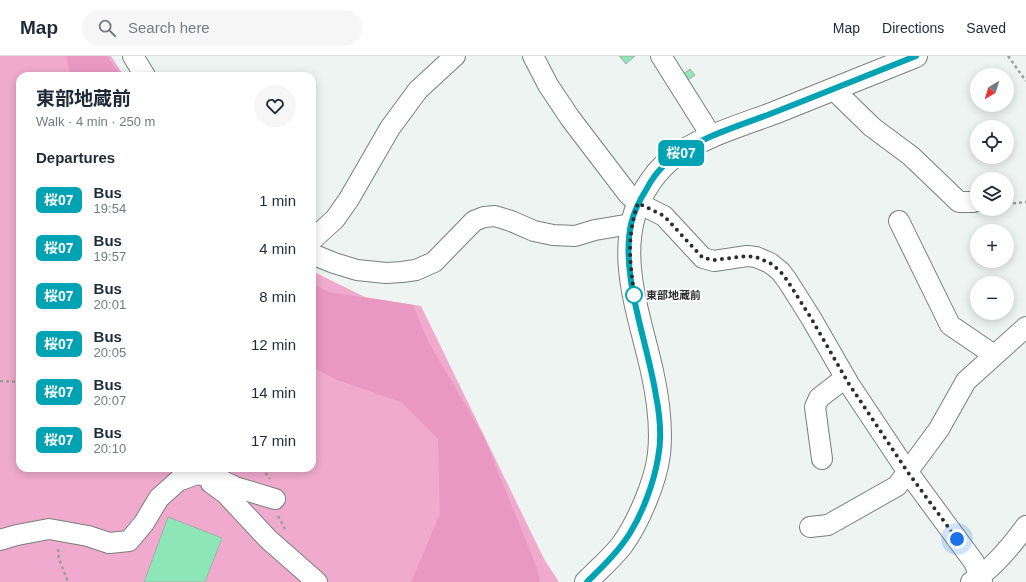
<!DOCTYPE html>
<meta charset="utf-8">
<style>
:root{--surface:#fff;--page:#f6f6f7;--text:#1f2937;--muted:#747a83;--line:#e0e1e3}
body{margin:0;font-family:Arial,"Noto Sans JP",sans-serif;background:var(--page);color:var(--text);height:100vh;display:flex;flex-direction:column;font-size:15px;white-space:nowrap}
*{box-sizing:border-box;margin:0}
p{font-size:13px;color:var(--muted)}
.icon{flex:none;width:22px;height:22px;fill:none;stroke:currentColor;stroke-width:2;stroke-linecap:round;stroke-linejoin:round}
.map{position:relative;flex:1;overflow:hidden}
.drawer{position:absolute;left:16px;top:16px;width:300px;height:400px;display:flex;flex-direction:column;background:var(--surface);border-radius:12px;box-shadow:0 2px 10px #0003}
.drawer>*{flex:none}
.badge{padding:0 8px;border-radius:6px;font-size:14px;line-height:26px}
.needle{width:26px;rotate:218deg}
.buttons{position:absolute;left:970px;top:12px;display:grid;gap:8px}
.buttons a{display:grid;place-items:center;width:44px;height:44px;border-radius:50%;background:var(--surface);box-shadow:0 2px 10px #0003;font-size:20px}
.you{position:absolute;width:20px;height:20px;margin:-10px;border:3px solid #fff;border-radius:50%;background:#1a73e8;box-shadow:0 0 0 6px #1a73e833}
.map>.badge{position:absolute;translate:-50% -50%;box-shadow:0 0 0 2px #fff}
h2{padding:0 20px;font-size:15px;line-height:36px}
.round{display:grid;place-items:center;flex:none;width:42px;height:42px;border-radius:21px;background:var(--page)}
.headline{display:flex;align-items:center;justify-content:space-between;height:68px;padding:0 20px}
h1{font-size:19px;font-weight:700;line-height:30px}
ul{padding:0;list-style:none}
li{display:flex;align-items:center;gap:12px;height:48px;padding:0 20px}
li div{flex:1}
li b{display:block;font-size:15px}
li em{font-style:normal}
li .badge{min-width:44px;font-weight:700;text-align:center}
header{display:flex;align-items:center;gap:24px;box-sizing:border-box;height:56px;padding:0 20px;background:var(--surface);border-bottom:1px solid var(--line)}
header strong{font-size:19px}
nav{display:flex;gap:22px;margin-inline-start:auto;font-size:14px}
.search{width:280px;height:36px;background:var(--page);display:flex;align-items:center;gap:10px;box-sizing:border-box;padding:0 14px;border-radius:22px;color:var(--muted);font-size:15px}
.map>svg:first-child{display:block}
</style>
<header>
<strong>Map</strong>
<div class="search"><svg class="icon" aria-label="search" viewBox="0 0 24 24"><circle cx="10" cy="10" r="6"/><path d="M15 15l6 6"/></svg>Search here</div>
<nav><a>Map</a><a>Directions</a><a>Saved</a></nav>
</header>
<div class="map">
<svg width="1026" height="526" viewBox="0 0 1026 526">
<rect width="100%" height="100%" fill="#eef4f1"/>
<!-- green -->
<path fill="#f0aacd" d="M 0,0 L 111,0 L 124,20 L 20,20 L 20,412 L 312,412 L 312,215 L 365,241 L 421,250 L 544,503 L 559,526 L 0,526 Z"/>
<!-- forest -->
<g fill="#e998c2">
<path d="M 66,0 L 107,0 L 121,20 L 71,20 Z"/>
<path d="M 312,227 L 329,236 L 413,249 L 428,285 L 484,381 L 537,512 L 540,526 L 411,526 L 440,458 L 438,383 L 401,346 L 337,324 L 312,311 Z"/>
</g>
<!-- building -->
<g fill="#8de6b7" stroke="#a7aca9">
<path d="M 619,0 L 635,0 L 626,8 Z"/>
<path d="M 690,13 L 695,19 L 688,24 L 683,18 Z"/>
<path d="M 168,461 L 222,482 L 205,526 L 144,526 Z"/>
</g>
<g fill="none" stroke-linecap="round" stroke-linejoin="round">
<defs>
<g id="minor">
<path d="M 133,0 L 145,20"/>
<path d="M 533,0 L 548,29 L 570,62 L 628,138 L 638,147 L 664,160 L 703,202 L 714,205 L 747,200 L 756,201 L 770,207 L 780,215 L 787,224 L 811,262 L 849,328 L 907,415 L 974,506 L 982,526"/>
<path d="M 661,0 L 712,81"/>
<path d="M 834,34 L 872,71 L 911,100 L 959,146 L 974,146"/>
<path d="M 899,165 L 950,269 L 994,299"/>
<path d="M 312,184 L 335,163 L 349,143 L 390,72 L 418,34 L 455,0"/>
<path d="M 312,198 L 334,207 L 357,214 L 386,217 L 402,216 L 416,214 L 434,206 L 474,165 L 484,161 L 495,160 L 511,165 L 534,175 L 553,179 L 575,180 L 595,174 L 631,168"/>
<path d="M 822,403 L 815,351 L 819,342 L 845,322"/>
<path d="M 211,427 L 226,438 L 268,483 L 317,526"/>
<path d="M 810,471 L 828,469 L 897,430 L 939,373 L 966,325 L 1026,271"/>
<path d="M 0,484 L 17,479 L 49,473 L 88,480 L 109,487 L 129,485 L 144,467 L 159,442 L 178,425 L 197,418 L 219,423 L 235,431 L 275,443"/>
<path d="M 971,526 C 992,514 1012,489 1026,470"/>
</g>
<path id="major" d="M 586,526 C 598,514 612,502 622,489 C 638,467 656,425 659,398 C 662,370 658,342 652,315 C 639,256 612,191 645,134 C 652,122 660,112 671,103 C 698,82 742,69 774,57 C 822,38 869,19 916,0"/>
</defs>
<!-- minor casing -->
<use href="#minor" stroke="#7a7f7c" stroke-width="22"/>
<!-- major casing -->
<use href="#major" stroke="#7a7f7c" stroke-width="24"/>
<!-- path -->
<g stroke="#9a9f9d" stroke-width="2.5" stroke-dasharray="3 3" stroke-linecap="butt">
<path d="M 1008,0 L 1026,25"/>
<path d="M 1007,148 L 1026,146"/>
<path d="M 0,325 L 20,326"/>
<path d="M 262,412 L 270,423"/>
<path d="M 278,460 L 285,473"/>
<path d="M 58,493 L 59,503 L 68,526"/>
</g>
<!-- minor -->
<use href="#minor" stroke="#fff" stroke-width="20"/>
<!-- major -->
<use href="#major" stroke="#fff" stroke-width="22"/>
</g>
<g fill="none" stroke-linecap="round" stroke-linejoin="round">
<defs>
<path id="line" d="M 587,526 C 602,511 619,495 630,477 C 643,456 654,426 658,402 C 662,382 660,360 656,340 C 648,287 620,220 631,168 C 634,155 639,145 646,134 C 652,122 660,112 671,103 C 698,82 738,70 770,58 C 819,39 868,19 916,0"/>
</defs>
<!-- line casing -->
<use href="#line" stroke="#fff" stroke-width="9"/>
<!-- line -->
<use href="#line" stroke="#00a3b4" stroke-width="6"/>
<!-- walk -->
<path stroke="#2d2f2e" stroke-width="4" stroke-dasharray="0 7.2" d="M 634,239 L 635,244 C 630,207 626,183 638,147 L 664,160 L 703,202 L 714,204 L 747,200 L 756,201 L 770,207 L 780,215 L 787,224 L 811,262 L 849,328 L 907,415 L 957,483"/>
</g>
<!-- markers -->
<circle fill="#fff" stroke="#00a3b4" stroke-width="2" cx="634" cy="239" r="8"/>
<g text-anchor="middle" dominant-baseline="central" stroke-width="4" stroke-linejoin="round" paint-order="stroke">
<!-- stop labels -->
<g font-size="11" font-weight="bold" fill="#2d2f2e" stroke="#fff" text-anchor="start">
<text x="646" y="239">東部地蔵前</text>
</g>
</g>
</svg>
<div class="buttons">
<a><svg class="needle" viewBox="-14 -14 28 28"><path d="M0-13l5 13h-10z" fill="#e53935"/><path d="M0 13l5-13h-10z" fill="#747a83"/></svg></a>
<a><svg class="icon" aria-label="locate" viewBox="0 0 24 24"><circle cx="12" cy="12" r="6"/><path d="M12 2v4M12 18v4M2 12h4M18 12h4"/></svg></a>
<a><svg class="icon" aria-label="layers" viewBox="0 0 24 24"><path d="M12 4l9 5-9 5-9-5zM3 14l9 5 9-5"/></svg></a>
<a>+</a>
<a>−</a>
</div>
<div class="you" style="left:957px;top:483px"></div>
<b class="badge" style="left:681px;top:97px;background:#00a3b4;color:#fff">桜07</b>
<section class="drawer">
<div class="headline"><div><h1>東部地蔵前</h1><p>Walk · 4 min · 250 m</p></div><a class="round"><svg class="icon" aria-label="heart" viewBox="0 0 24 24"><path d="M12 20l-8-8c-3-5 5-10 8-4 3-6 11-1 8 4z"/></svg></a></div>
<h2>Departures</h2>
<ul>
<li><span class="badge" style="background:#00a3b4;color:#fff">桜07</span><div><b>Bus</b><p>19:54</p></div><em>1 min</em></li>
<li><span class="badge" style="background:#00a3b4;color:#fff">桜07</span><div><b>Bus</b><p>19:57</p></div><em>4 min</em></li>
<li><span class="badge" style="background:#00a3b4;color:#fff">桜07</span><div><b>Bus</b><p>20:01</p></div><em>8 min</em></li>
<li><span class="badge" style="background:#00a3b4;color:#fff">桜07</span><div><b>Bus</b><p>20:05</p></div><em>12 min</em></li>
<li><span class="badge" style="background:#00a3b4;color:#fff">桜07</span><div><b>Bus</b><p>20:07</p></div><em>14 min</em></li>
<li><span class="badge" style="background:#00a3b4;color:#fff">桜07</span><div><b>Bus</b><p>20:10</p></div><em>17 min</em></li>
</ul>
</section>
</div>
